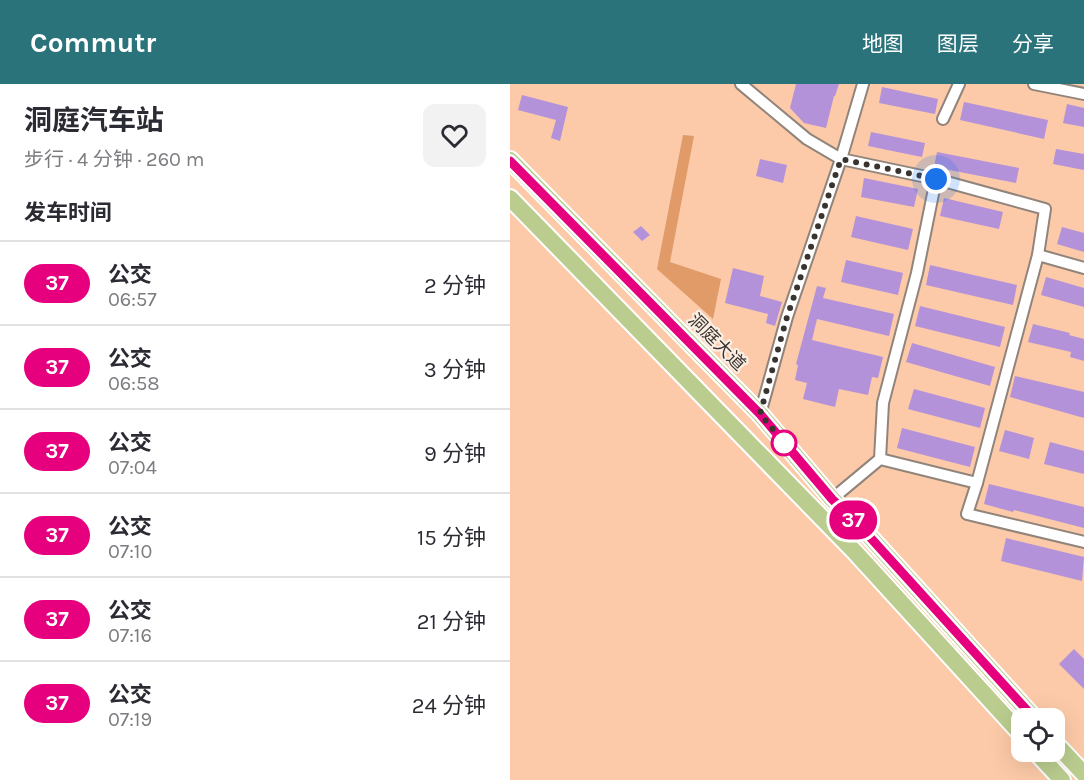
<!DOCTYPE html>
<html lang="zh">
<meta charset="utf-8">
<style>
:root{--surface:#fff;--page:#f2f2f3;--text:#2b2b33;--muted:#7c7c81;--line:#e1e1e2;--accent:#2a737a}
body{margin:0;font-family:Karla,"Noto Sans SC",sans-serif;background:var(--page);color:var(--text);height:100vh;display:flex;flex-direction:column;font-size:22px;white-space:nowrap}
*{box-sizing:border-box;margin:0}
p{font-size:20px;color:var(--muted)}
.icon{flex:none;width:33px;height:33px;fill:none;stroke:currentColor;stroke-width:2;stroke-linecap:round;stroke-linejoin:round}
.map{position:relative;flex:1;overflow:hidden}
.side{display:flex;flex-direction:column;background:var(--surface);width:510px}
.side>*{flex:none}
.badge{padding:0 12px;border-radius:20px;font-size:21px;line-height:39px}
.controls{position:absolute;left:501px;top:624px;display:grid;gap:12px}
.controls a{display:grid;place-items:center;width:54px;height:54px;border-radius:12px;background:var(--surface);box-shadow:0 6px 24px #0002;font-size:30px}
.you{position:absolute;width:30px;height:30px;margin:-15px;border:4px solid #fff;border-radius:50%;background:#1a73e8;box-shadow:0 0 0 9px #1a73e833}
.map>.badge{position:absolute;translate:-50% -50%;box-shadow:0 0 0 3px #fff}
h2{padding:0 24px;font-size:22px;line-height:54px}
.round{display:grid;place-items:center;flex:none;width:63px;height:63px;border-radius:12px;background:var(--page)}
.overview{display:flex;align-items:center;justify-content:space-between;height:102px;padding:0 24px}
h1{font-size:28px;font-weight:700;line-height:45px}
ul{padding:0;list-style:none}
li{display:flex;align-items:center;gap:18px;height:84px;padding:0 24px;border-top:2px solid var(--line)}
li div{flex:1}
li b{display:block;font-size:22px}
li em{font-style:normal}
li .badge{min-width:66px;font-weight:700;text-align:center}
header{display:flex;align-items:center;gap:36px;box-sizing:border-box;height:84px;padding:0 30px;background:var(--accent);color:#fff}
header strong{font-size:28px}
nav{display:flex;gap:33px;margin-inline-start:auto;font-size:21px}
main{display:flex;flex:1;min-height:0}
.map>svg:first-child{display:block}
</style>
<header>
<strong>Commutr</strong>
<nav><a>地图</a><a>图层</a><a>分享</a></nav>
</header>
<main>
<section class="side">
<div class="overview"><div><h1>洞庭汽车站</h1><p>步行 · 4 分钟 · 260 m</p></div><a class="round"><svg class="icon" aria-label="heart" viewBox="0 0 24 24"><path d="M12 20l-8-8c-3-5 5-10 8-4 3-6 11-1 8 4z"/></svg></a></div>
<h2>发车时间</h2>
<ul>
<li><span class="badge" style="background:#e6007e;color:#fff">37</span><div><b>公交</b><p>06:57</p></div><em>2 分钟</em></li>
<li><span class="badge" style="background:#e6007e;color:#fff">37</span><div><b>公交</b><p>06:58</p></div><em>3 分钟</em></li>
<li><span class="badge" style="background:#e6007e;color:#fff">37</span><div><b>公交</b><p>07:04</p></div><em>9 分钟</em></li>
<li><span class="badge" style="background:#e6007e;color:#fff">37</span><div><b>公交</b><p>07:10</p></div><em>15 分钟</em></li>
<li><span class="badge" style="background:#e6007e;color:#fff">37</span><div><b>公交</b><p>07:16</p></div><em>21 分钟</em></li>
<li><span class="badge" style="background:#e6007e;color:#fff">37</span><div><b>公交</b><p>07:19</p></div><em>24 分钟</em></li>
</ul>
</section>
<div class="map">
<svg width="574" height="696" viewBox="0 0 574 696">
<rect width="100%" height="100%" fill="#eee0d6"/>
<!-- green -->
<path fill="#fccaa8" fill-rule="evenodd" d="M 0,0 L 574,0 L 574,696 L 0,696 ZM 512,634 L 544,634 L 544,668 L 512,668 Z"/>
<!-- forest -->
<path fill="#e09b69" d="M 173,51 L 184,52 L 160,178 L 211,195 L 203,235 L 147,185 Z"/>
<!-- building -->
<g fill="#b492d9">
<path d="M 286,0 L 329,0 L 325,12 L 324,12 L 316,44 L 294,39 L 280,24 Z"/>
<path d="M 372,3 L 428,15 L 425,30 L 369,19 Z"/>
<path d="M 12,11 L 58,23 L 50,57 L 41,54 L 46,36 L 8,26 Z"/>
<path d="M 454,18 L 538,36 L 534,55 L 450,36 Z"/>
<path d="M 557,20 L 574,24 L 574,43 L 553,39 Z"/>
<path d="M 361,48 L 415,59 L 412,73 L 358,62 Z"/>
<path d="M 546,65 L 574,70 L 574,86 L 543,80 Z"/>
<path d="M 427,68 L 509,84 L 506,99 L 424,83 Z"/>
<path d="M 250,75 L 277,81 L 273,99 L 246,92 Z"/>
<path d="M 354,94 L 408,105 L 404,123 L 351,113 Z"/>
<path d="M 434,114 L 493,128 L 489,145 L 430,132 Z"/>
<path d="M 346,132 L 403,145 L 398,166 L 341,153 Z"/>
<path d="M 131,142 L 140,151 L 132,157 L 123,148 Z"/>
<path d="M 552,143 L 574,149 L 574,168 L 547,160 Z"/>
<path d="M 336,176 L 393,189 L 388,211 L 331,198 Z"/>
<path d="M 420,181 L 507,201 L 503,221 L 416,201 Z"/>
<path d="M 223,184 L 254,192 L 250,212 L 272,218 L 265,242 L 256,239 L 258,230 L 215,219 Z"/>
<path d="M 536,193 L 574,204 L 574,223 L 531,211 Z"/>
<path d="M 307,202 L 316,204 L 313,214 L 384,230 L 379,252 L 307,235 L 302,256 L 373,273 L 368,294 L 362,293 L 358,311 L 329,305 L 325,323 L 293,315 L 297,299 L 285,296 L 288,281 L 286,280 Z"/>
<path d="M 410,222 L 495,243 L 490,263 L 405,242 Z"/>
<path d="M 523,240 L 560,249 L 559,251 L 574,255 L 574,277 L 560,273 L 561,268 L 518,258 Z"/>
<path d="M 402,259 L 485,283 L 480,302 L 396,278 Z"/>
<path d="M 505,292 L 574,308 L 574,334 L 500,313 Z"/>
<path d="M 404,305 L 475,324 L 470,344 L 398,325 Z"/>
<path d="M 392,344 L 465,363 L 460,383 L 387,364 Z"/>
<path d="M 495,346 L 524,354 L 519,375 L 489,367 Z"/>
<path d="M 540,358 L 574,367 L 574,390 L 534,380 Z"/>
<path d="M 479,400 L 574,423 L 574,444 L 504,426 L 503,428 L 474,420 Z"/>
<path d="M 496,454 L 574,473 L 572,497 L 491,477 Z"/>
<path d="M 564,565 L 574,575 L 574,605 L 549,580 Z"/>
</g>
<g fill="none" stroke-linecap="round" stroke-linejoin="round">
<defs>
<g id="minor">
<path d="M 231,0 L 297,55 L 331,75 L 277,233 L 250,330"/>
<path d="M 524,0 L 574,10"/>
<path d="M 433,35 L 449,0"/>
<path d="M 528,171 L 574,184"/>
<path d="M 370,375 L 373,319 L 407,189 L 426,95"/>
<path d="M 467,399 L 457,430 L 574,458"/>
<path d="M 322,415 L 370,375 L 467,399 L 528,171 L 535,125 L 426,95 L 331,75 L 353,0"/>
</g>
<g id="primary">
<path d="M 0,76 L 250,330 L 322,415 L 358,451 L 524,634"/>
<path d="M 0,114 L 345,468 L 512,651"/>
<path d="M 544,658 L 574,690"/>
<path d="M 526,668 L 552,696"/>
</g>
</defs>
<!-- minor casing -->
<use href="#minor" stroke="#91847b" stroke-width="14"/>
<!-- primary casing -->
<use href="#primary" stroke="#fff" stroke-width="20"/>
<!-- minor -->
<use href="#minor" stroke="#fff" stroke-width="10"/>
<!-- primary -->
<use href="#primary" stroke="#bacd8f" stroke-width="16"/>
</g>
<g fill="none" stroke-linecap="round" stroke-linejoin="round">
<defs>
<path id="line" d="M 0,77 L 250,330 L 322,415 L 358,451 L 524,634"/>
</defs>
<!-- line casing -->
<use href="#line" stroke="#fff" stroke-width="14"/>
<!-- line -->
<use href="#line" stroke="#e6007e" stroke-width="9"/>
<!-- walk -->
<path stroke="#393430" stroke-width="6" stroke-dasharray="0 10.8" d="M 274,359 L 279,364 L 250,330 L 277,233 L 331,75 L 426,95"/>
</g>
<!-- markers -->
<circle fill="#fff" stroke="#e6007e" stroke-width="3" cx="274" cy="359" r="12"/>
<g text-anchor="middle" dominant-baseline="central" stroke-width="4.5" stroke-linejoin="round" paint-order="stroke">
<!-- street labels -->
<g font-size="18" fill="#393430" stroke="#fcede3">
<text transform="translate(207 258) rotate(45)">洞庭大道</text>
</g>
</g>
</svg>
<div class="controls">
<a><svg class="icon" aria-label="locate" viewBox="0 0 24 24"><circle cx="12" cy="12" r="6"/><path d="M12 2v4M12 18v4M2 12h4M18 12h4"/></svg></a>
</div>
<div class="you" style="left:426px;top:95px"></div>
<b class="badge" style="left:343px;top:436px;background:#e6007e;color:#fff">37</b>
</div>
</main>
